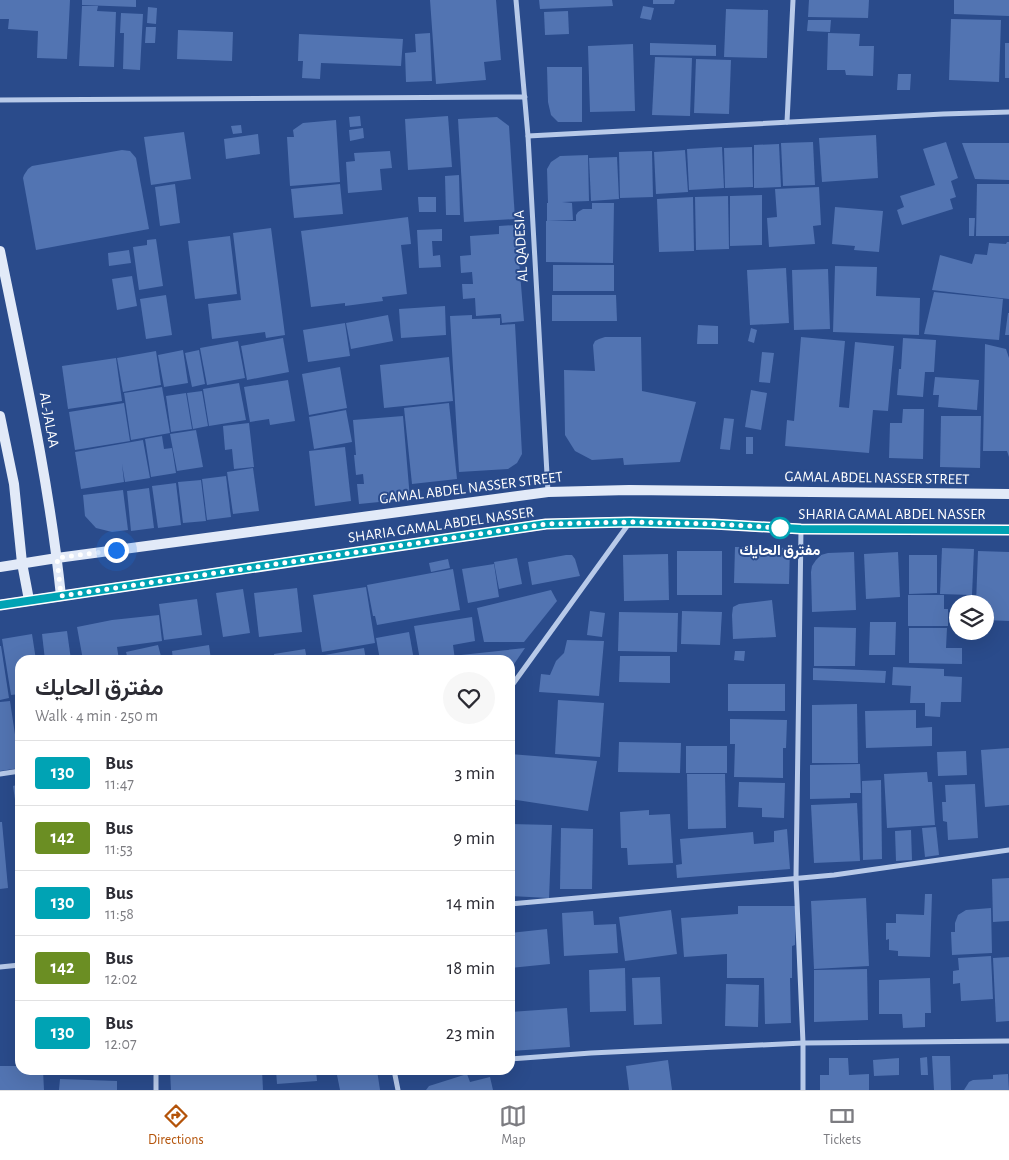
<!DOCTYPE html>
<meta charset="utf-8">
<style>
:root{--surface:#fff;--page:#f7f7f7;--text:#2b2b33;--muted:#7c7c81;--line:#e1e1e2;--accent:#b45309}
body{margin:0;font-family:"Alegreya Sans",Vazirmatn,sans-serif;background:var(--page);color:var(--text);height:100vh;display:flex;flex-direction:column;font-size:19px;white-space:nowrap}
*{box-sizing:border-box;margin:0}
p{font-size:16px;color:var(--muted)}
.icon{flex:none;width:28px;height:28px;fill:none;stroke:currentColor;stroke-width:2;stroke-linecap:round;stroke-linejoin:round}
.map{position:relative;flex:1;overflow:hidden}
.drawer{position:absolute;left:15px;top:655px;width:500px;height:420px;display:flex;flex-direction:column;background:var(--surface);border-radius:15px;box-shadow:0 5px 20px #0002}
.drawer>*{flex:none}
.badge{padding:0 10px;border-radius:4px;font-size:18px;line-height:32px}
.tools{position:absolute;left:949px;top:595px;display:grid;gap:10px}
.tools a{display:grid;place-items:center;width:45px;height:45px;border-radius:50%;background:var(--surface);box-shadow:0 5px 20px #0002;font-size:25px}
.you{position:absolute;width:25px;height:25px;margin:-12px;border:4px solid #fff;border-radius:50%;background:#1a73e8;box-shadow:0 0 0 8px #1a73e833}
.map>.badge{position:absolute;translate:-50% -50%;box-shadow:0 0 0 2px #fff}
.round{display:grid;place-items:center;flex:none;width:52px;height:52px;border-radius:26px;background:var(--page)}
.head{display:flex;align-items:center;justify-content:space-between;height:85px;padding:0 20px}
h1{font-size:24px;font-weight:600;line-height:38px}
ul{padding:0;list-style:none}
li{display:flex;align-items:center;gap:15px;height:65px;padding:0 20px;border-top:1px solid var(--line)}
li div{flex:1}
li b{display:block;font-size:19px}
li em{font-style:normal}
li .badge{min-width:55px;font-weight:700;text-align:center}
.dock{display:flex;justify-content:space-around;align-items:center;height:70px;border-top:1px solid var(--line);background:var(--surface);font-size:14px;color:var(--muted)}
.dock a{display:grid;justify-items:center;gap:2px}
.dock .current{color:var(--accent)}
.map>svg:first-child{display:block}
</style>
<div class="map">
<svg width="1009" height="1090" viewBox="0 0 1009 1090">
<rect width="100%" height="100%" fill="#2a4b8b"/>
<!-- building -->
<g fill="#5274b2">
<path d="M 0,0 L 70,0 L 67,59 L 37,58 L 38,31 L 8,29 L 9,19 L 0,19 Z"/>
<path d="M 82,0 L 136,0 L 136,7 L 82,5 Z"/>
<path d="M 430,0 L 496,0 L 501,60 L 484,62 L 486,80 L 436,84 Z"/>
<path d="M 539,0 L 612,0 L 613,6 L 540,9 Z"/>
<path d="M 653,0 L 675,0 L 674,4 L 653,4 Z"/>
<path d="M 809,0 L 869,0 L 868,18 L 808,17 Z"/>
<path d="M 954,0 L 1009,0 L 1009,16 L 954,14 Z"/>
<path d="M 82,6 L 98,6 L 97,11 L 116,12 L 114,67 L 79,66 Z"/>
<path d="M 643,6 L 654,8 L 651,20 L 640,18 Z"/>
<path d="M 148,7 L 157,8 L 156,24 L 147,23 Z"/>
<path d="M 726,9 L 768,10 L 767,58 L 724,57 Z"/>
<path d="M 568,11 L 569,34 L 545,35 L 544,12 Z"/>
<path d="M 121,13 L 143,14 L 140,70 L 123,69 L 124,33 L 120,33 Z"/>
<path d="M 951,19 L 1001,20 L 999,82 L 949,80 Z"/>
<path d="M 808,20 L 831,20 L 830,32 L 807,31 Z"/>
<path d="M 146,27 L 156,27 L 155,43 L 145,43 Z"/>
<path d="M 178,30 L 233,32 L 232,61 L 177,59 Z"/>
<path d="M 430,33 L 432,81 L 406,82 L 405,53 L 416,52 L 415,34 Z"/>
<path d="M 828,33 L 860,34 L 859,46 L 874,46 L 873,76 L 846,75 L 845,70 L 827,70 Z"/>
<path d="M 299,34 L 403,39 L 401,66 L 321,63 L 320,79 L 302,78 L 303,61 L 298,61 Z"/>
<path d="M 650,43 L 716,45 L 716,56 L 650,55 Z"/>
<rect x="1005" y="43" width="4" height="35"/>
<path d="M 633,44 L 635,111 L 590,112 L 588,46 Z"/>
<path d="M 655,57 L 692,58 L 690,116 L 652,115 Z"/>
<path d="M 696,59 L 731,60 L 729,114 L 694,113 Z"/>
<path d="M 547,67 L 582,67 L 582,122 L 558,122 L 551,115 L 548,102 Z"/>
<path d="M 898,74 L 911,74 L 910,90 L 897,90 Z"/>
<path d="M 360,116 L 361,126 L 350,127 L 349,117 Z"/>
<path d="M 448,116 L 452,167 L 408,170 L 405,119 Z"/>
<path d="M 497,117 L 509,126 L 515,219 L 464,222 L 458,119 Z"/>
<path d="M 336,120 L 340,182 L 290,186 L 287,137 L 294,137 L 293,130 L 303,123 Z"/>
<path d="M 241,125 L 242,133 L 233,134 L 231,126 Z"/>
<path d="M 363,128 L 364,138 L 350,141 L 349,130 Z"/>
<path d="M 184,132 L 191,179 L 151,185 L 144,137 Z"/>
<path d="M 258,134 L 260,154 L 226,159 L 224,139 Z"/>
<path d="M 876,135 L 878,178 L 822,182 L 819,138 Z"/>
<path d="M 813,142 L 815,185 L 783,186 L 781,143 Z"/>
<path d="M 946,142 L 958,178 L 951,181 L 956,197 L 950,199 L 953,209 L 902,225 L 897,210 L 904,207 L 900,196 L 935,185 L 923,149 Z"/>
<path d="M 962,143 L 1009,143 L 1009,180 L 975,179 Z"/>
<path d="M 779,144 L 781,187 L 754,188 L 754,145 Z"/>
<path d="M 722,147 L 724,188 L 689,190 L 687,149 Z"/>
<path d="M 752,147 L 753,187 L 725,188 L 724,148 Z"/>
<path d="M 122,150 L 130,151 L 136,158 L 149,229 L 36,250 L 23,178 L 24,175 L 28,169 L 32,166 Z"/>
<path d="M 685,150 L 688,192 L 656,194 L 654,152 Z"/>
<path d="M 390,151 L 392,168 L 380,169 L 382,190 L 348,193 L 346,162 L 355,161 L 354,153 Z"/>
<path d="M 652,151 L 653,197 L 620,198 L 619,152 Z"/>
<path d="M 588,155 L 589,201 L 562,202 L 572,203 L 573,220 L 547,221 L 547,203 L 548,203 L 547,169 L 551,162 L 560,156 Z"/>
<path d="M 617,157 L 619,199 L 591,201 L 589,158 Z"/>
<path d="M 459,175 L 460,215 L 446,215 L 445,176 Z"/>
<path d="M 175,184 L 180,223 L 160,226 L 155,187 Z"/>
<path d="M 340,184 L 343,214 L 294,218 L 291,189 Z"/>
<path d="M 977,184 L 1009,184 L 1009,236 L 976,236 Z"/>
<path d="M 819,187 L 821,225 L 813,226 L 815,244 L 769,247 L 767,218 L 777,217 L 775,189 Z"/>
<path d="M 762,195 L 762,245 L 730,246 L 730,196 Z"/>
<path d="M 728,196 L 729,249 L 696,250 L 695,197 Z"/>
<path d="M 418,197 L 436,197 L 436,212 L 419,212 Z"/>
<path d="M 693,197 L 694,251 L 659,252 L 657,199 Z"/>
<path d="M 592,203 L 614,203 L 613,263 L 546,262 L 546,221 L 576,221 L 576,215 L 578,212 L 583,209 L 592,209 Z"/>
<path d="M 835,207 L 883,211 L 879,252 L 854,250 L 855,246 L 832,244 Z"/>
<path d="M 408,217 L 411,244 L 401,245 L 407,294 L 382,297 L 383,301 L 345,306 L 345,303 L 311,307 L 301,231 Z"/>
<path d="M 969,218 L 975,218 L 974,236 L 969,236 Z"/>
<path d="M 516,225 L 524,321 L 502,323 L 501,314 L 476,316 L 475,298 L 463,299 L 462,284 L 473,284 L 472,272 L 461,273 L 460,256 L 471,255 L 470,236 L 499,234 L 499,226 Z"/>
<path d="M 271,228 L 285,335 L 266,338 L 265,332 L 212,339 L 208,304 L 241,300 L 233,233 Z"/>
<path d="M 442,229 L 442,241 L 432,241 L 433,256 L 440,255 L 441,267 L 419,268 L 417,230 Z"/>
<path d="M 230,236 L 237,294 L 195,299 L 188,241 Z"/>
<path d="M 156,239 L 163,286 L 139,290 L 133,247 L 147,245 L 147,240 Z"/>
<path d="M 1007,242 L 1009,242 L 1009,299 L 932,290 L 940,255 L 972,264 L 975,254 L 987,255 L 989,243 L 1006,244 Z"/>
<path d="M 129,250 L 131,263 L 109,266 L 108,253 Z"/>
<rect x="553" y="265" width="61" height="26"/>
<path d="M 835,266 L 877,267 L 876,296 L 920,298 L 919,335 L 833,332 Z"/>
<path d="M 786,268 L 789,323 L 750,325 L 747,270 Z"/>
<path d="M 828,269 L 830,329 L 794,330 L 792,270 Z"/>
<path d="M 132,276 L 137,306 L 117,310 L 112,279 Z"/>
<path d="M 934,292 L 1003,299 L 999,340 L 924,334 Z"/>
<path d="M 166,295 L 172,335 L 146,339 L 140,299 Z"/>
<path d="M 552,295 L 616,295 L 617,321 L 552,321 Z"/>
<path d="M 445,306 L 446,335 L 401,338 L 399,309 Z"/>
<path d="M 1008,313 L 1009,313 L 1009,335 L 1005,335 Z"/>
<path d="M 388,315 L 393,341 L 351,349 L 346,323 Z"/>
<path d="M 472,315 L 472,319 L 500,318 L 500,325 L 515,324 L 522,454 L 517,463 L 508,469 L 459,472 L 450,316 Z"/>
<path d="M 345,323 L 350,356 L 308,362 L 303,330 Z"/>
<path d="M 698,325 L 718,326 L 718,344 L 697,344 Z"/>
<path d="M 751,328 L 757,330 L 754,343 L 748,341 Z"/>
<path d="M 605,337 L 641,337 L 642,391 L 696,402 L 680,462 L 624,465 L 623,458 L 592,460 L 575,451 L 565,435 L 564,370 L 595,371 L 593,345 L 595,341 L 599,339 Z"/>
<path d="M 801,337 L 845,341 L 839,407 L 849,408 L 855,342 L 894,346 L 888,411 L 873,410 L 869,453 L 785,446 L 787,420 L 794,421 Z"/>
<path d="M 283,338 L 289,372 L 247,380 L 241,346 Z"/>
<path d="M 903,338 L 936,340 L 934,372 L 925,372 L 923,397 L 897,395 L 899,369 L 901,369 Z"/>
<path d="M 238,341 L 245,378 L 207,385 L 200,348 Z"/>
<path d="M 985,344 L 1006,349 L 1009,358 L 1009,457 L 1007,451 L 983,451 Z"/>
<path d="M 183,350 L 188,383 L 164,387 L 158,355 Z"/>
<path d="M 199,350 L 205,384 L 192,387 L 185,353 Z"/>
<path d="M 156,351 L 161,385 L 123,392 L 117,358 Z"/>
<path d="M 762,352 L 774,353 L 770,383 L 759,382 Z"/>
<path d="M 449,357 L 453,401 L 384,408 L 380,365 Z"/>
<path d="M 116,358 L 122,401 L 68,409 L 62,366 Z"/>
<path d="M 340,367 L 347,408 L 309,415 L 302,374 Z"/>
<path d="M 935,377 L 979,380 L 977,410 L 938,407 L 939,395 L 933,395 Z"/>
<path d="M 288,380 L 295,421 L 270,425 L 269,419 L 250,422 L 244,387 Z"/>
<path d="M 239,383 L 246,420 L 209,426 L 203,389 Z"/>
<path d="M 162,387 L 170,433 L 131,440 L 124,393 Z"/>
<path d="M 751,390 L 767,393 L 761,430 L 745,427 Z"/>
<path d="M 202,391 L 208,426 L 193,429 L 187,393 Z"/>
<path d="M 186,393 L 192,429 L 171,432 L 166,396 Z"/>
<path d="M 124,403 L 130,441 L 75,450 L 69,412 Z"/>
<path d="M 449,403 L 457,479 L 412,484 L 404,408 Z"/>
<path d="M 903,409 L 924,409 L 923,459 L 889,458 L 890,423 L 902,423 Z"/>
<path d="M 346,410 L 352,442 L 314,449 L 309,417 Z"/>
<path d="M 403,416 L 410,499 L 359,504 L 357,484 L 364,484 L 363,474 L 356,475 L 354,455 L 356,455 L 353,420 Z"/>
<path d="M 941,416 L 981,416 L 980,468 L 940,467 Z"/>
<path d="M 724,418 L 734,419 L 730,450 L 720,449 Z"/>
<path d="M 249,423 L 254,467 L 234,469 L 232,449 L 225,450 L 223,426 Z"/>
<path d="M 196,430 L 203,467 L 177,471 L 170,434 Z"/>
<path d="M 162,436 L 164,449 L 172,448 L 176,473 L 151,477 L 145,439 Z"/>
<rect x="746" y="437" width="7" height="17"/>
<path d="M 143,440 L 150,478 L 125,482 L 122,464 L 124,482 L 81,489 L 75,452 Z"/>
<path d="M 345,447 L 351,501 L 315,506 L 309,451 Z"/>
<path d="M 253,468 L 259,511 L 233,514 L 227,472 Z"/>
<path d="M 226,476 L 231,517 L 207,520 L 202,479 Z"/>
<path d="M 201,480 L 206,521 L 183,523 L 178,482 Z"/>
<path d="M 176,483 L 181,525 L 158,528 L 152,486 Z"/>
<path d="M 149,488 L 154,528 L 131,531 L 127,491 Z"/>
<path d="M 123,490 L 128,530 L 112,532 L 96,528 L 85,516 L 83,495 Z"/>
<path d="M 735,547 L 790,548 L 789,584 L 734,583 Z"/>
<path d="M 942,548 L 974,549 L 972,595 L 940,594 Z"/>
<rect x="677" y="551" width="45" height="44"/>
<path d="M 978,551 L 1009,552 L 1009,621 L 985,620 L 985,604 L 976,604 Z"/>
<path d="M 854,552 L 856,610 L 812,612 L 811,572 L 812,566 L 816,560 L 821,555 L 828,553 Z"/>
<path d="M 898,552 L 900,597 L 866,599 L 864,554 Z"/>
<path d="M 668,554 L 669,600 L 624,601 L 623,555 Z"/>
<path d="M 566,555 L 572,555 L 575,559 L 580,576 L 532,585 L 528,562 Z"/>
<path d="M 909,555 L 937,555 L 937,593 L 909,594 Z"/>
<path d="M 517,558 L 522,584 L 499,589 L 494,562 Z"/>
<path d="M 448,559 L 450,568 L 431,572 L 429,563 Z"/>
<path d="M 494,564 L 499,597 L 468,603 L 462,569 Z"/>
<path d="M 453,569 L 460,610 L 377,625 L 375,616 L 373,616 L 367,585 Z"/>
<path d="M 366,587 L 375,643 L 322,652 L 313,595 Z"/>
<path d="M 297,588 L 302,632 L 259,637 L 254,593 Z"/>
<path d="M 243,589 L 250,633 L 223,637 L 216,593 Z"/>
<path d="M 551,590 L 557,601 L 524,642 L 484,642 L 477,608 Z"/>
<path d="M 908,595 L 944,595 L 944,609 L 948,609 L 948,626 L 908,626 Z"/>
<path d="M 197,599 L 202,635 L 164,640 L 159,604 Z"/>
<path d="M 772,600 L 776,637 L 733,639 L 732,615 L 733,607 L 739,604 Z"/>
<path d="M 590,611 L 605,613 L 602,637 L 587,635 Z"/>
<path d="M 682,611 L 722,612 L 720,645 L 681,644 Z"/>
<path d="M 619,612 L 678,613 L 677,652 L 618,651 Z"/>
<path d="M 159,615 L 162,641 L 117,647 L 119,660 L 83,660 L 77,627 L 112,620 Z"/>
<path d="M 472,617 L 475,641 L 453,645 L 455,660 L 420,660 L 414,626 Z"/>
<path d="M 870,622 L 896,622 L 895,655 L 869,655 Z"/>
<path d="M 814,627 L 856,628 L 855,666 L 814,666 Z"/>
<path d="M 909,628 L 947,628 L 946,648 L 962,648 L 962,664 L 909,663 Z"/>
<path d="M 67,631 L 71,660 L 45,660 L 42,634 Z"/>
<path d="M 409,632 L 414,660 L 380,660 L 376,638 Z"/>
<path d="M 32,634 L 36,660 L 20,660 L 20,694 L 11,695 L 2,639 Z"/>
<path d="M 567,640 L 604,641 L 599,696 L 539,692 L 541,674 L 550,675 L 556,661 L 564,653 Z"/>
<path d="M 158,645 L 162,660 L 128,660 L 126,652 Z"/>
<path d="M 209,645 L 211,660 L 173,660 L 172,651 Z"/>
<path d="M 0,646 L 1,646 L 9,698 L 0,700 Z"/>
<path d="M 364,648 L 366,660 L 308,660 L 308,658 Z"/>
<path d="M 525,648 L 510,670 L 510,660 L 462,660 L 461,655 Z"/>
<path d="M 305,649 L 307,660 L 275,660 L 274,654 Z"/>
<path d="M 735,651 L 745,651 L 744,661 L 734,660 Z"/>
<path d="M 620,656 L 670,656 L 670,683 L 619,682 Z"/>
<path d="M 893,667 L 944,669 L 944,676 L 962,677 L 961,702 L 941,702 L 940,717 L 925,716 L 925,703 L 910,703 L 911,686 L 892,685 Z"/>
<path d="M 813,668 L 886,671 L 885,683 L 813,680 Z"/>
<rect x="728" y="684" width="57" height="27"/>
<path d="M 558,700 L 604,703 L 600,757 L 555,754 Z"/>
<path d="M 10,701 L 20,768 L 0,771 L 0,702 Z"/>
<path d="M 857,704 L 858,763 L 812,763 L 812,705 Z"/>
<path d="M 916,710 L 916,728 L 932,727 L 932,746 L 866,748 L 865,711 Z"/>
<path d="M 730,719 L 787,720 L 786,748 L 783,748 L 783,778 L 734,777 L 735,744 L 730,744 Z"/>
<path d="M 619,742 L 681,743 L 680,773 L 618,772 Z"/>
<rect x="686" y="746" width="41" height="27"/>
<path d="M 1009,748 L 1009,805 L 985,807 L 981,750 Z"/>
<path d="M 966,751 L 967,775 L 938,776 L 937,752 Z"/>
<path d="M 510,754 L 597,761 L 588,811 L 510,799 Z"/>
<path d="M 860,764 L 861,793 L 850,793 L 850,798 L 810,799 L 810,765 Z"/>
<path d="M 927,772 L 928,782 L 932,782 L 935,825 L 887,828 L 884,774 Z"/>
<path d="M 687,774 L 725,774 L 726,828 L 688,829 Z"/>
<path d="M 881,780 L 882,859 L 863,860 L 862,781 Z"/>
<path d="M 739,782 L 785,783 L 784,818 L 762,817 L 762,808 L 738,807 Z"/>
<path d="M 20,784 L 20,826 L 19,826 L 13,786 Z"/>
<path d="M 975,784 L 978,838 L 948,840 L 947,822 L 943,821 L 942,802 L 946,802 L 945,785 Z"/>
<path d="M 857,803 L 860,861 L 814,863 L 811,805 Z"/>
<path d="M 649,810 L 649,815 L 670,814 L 673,863 L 628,865 L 627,848 L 621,848 L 620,812 Z"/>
<path d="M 0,822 L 2,822 L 8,888 L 0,889 Z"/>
<path d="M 510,824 L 552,825 L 549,898 L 510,896 Z"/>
<path d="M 936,827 L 939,855 L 925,857 L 922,828 Z"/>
<path d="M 561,828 L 593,829 L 592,889 L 560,889 Z"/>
<path d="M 787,829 L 790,869 L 677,878 L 676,865 L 682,864 L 680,839 L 753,832 L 754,844 L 774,842 L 774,831 Z"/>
<path d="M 911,830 L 912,860 L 896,861 L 895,831 Z"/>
<path d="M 1009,878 L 1009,921 L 993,922 L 992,879 Z"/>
<path d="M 925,894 L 932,894 L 930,957 L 898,956 L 898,951 L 889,950 L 889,939 L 886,940 L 886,923 L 896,923 L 896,914 L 924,915 Z"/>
<path d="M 866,898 L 869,966 L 814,969 L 811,901 Z"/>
<path d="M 738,906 L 796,906 L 795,945 L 792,946 L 792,978 L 790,978 L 791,1023 L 765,1024 L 764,978 L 727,978 L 727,954 L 684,957 L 681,918 L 738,914 Z"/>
<path d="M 991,908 L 992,953 L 952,955 L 951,932 L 955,932 L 955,923 L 958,915 L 966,910 Z"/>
<path d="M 671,910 L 677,954 L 625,961 L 619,917 Z"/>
<path d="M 593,911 L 594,925 L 616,924 L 618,953 L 564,956 L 562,913 Z"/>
<path d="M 547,929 L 550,964 L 510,968 L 510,933 Z"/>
<path d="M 991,956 L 993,999 L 961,1001 L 960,983 L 953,984 L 953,971 L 959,970 L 958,958 Z"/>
<path d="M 1009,957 L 1009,1021 L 996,1022 L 993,958 Z"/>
<path d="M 625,968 L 626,1011 L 590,1012 L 589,970 Z"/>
<path d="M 867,969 L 868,1020 L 814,1022 L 814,970 Z"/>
<path d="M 660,977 L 662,1024 L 634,1025 L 632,978 Z"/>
<path d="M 930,978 L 931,1013 L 925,1013 L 925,1027 L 903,1028 L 902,1014 L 879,1014 L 879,980 Z"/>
<path d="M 726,984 L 759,985 L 758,1027 L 725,1026 Z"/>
<path d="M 567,1008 L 570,1047 L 511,1051 L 510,1012 Z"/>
<path d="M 932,1056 L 950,1056 L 951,1090 L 934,1090 Z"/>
<path d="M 927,1057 L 928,1075 L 921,1075 L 920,1058 Z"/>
<path d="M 829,1058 L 848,1058 L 849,1075 L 869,1074 L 869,1090 L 820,1090 L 820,1075 L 829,1075 Z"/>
<path d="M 899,1058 L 899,1075 L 874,1076 L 873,1060 Z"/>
<path d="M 668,1060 L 672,1090 L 629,1090 L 626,1066 Z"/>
<path d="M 0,1066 L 20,1066 L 20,1070 L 43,1070 L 44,1090 L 0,1090 Z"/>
<path d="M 170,1070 L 262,1070 L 263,1090 L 171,1090 Z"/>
<path d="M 276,1070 L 316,1070 L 317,1081 L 277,1084 Z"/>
<path d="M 336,1070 L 377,1070 L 380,1090 L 340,1090 Z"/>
<path d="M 467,1074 L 470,1082 L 490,1077 L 493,1090 L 426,1090 L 429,1086 Z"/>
<path d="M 1008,1074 L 1009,1090 L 964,1090 L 969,1082 L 973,1080 L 993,1079 L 993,1075 Z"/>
<path d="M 60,1079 L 117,1081 L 117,1090 L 59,1090 Z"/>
</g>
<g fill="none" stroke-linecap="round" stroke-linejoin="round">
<!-- street -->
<g stroke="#b8cae9" stroke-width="5">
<path d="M 516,0 L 528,136 L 548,492"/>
<path d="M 0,100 L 525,97"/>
<path d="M 787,122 L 793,0"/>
<path d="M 528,136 L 943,114 L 1009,112"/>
<path d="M 801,529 L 796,878 L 803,1043 L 803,1090"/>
<path d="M 510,688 L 630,522"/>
<path d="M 0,774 L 20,771"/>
<path d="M 510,904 L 834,875 L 1009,850"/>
<path d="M 0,967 L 20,965"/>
<path d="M 510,1059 L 591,1053 L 803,1043 L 1009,1041"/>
<path d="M 394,1070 L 398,1090"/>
<path d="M 156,1090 L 156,1070"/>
</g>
<!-- secondary -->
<g stroke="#e2eaf8" stroke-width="10">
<path d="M 0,251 C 23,365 49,480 61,596"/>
<path d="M 0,416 L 14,484 L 22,563 L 29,600"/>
<path d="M 0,567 L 57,558 L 548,492 L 629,490 L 1009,494"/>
<path d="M 0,605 L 546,524 L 630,522 L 713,524 L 801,529 L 1009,530"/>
</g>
</g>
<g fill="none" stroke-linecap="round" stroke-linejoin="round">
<defs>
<path id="line" d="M 0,605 L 546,524 L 630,522 L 713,524 L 801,529 L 1009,530"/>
</defs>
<!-- line casing -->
<use href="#line" stroke="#fff" stroke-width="11"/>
<!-- line -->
<use href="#line" stroke="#00a3b4" stroke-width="8"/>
<!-- walk -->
<path stroke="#fff" stroke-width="5" stroke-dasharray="0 9" d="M 116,550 L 57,558 L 61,596 L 546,524 L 630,522 L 713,524 L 783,528 L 780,528"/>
</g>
<!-- markers -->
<circle fill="#fff" stroke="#00a3b4" stroke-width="2.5" cx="780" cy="528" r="10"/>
<g text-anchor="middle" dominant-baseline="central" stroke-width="4" stroke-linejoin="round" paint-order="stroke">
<!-- street labels -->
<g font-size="15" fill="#fff" stroke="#2a4b8b">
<text transform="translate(521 246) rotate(-93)">AL QADESIA</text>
<text transform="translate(49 420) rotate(80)">AL-JALAA</text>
<text transform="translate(877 478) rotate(1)">GAMAL ABDEL NASSER STREET</text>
<text transform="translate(471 488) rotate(-7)">GAMAL ABDEL NASSER STREET</text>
<text x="892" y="514">SHARIA GAMAL ABDEL NASSER</text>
<text transform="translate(441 525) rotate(-8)">SHARIA GAMAL ABDEL NASSER</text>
</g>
<!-- stop labels -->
<g font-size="15" font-weight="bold" fill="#fff" stroke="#2a4b8b">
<text x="780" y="550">مفترق الحايك</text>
</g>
</g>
</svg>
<div class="tools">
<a><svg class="icon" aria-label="layers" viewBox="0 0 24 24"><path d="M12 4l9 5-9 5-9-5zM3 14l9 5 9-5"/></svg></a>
</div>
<div class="you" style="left:116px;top:550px"></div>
<section class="drawer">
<div class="head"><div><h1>مفترق الحايك</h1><p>Walk · 4 min · 250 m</p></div><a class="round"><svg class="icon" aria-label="heart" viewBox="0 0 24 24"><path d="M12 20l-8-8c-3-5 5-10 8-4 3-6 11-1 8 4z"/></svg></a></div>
<ul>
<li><span class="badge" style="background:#00a3b4;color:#fff">130</span><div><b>Bus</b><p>11:47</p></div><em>3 min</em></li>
<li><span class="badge" style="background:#6b8e23;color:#fff">142</span><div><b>Bus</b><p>11:53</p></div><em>9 min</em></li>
<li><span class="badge" style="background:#00a3b4;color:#fff">130</span><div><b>Bus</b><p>11:58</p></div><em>14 min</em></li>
<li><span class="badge" style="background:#6b8e23;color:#fff">142</span><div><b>Bus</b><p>12:02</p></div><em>18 min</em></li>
<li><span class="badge" style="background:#00a3b4;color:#fff">130</span><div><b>Bus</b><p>12:07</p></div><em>23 min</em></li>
</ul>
</section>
</div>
<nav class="dock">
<a class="current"><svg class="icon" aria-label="directions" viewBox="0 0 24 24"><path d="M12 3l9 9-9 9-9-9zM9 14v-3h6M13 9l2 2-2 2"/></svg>Directions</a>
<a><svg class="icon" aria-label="map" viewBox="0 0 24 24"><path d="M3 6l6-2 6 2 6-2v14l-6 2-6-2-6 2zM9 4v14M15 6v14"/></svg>Map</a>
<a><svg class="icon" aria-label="tickets" viewBox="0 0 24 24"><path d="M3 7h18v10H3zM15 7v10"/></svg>Tickets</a>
</nav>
